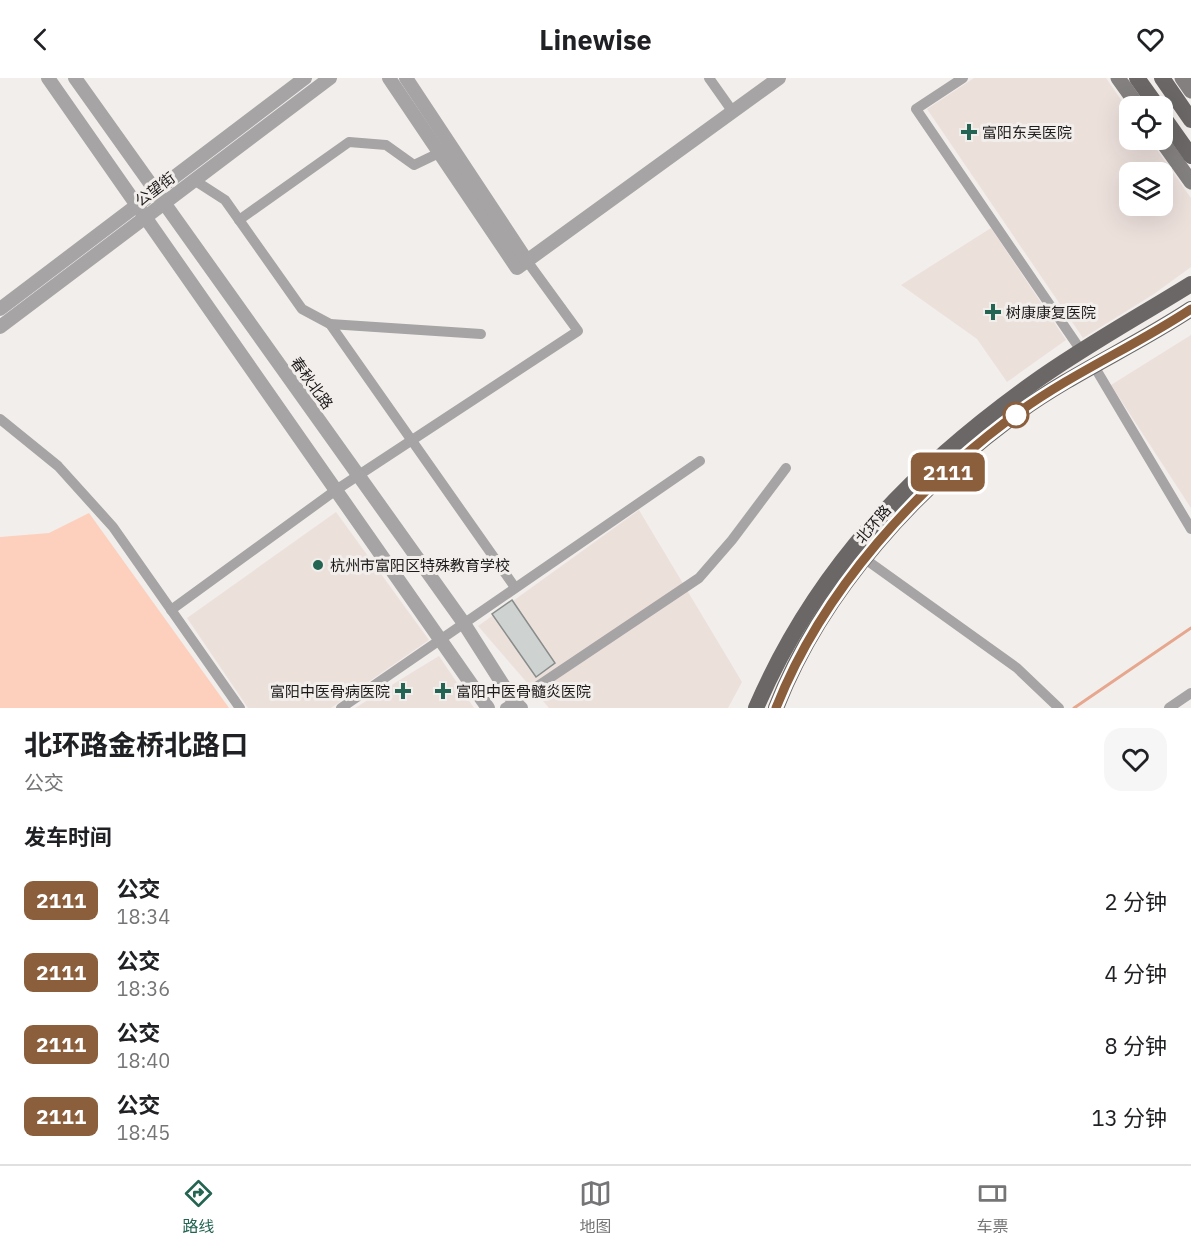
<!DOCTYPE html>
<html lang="zh">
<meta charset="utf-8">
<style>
:root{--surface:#fff;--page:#f6f6f6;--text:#202124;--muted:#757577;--line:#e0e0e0;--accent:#246452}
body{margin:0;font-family:"IBM Plex Sans","Noto Sans SC",sans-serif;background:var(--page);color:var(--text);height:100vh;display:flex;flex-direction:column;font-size:22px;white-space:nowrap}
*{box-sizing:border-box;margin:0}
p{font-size:20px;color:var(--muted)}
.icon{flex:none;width:33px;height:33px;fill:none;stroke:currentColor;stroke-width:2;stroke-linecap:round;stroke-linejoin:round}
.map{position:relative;height:630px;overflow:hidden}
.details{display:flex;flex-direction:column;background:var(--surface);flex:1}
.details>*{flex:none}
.badge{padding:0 12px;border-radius:9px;font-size:21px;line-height:39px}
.controls{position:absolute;left:1119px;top:18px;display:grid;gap:12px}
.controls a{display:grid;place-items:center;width:54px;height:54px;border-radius:12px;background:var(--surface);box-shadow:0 6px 24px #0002;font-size:30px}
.map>.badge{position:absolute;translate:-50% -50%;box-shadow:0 0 0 3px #fff}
h2{padding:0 24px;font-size:22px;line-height:54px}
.round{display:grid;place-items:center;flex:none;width:63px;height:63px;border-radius:18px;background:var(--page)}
.summary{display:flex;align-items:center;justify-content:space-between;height:102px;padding:0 24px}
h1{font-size:28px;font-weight:700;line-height:45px}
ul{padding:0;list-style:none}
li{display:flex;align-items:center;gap:18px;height:72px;padding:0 24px}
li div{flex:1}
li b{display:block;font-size:22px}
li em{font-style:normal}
li .badge{min-width:66px;font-weight:700;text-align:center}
header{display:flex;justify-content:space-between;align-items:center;height:78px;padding:0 24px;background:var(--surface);font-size:27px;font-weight:700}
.dock{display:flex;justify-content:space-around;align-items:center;height:84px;border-top:2px solid var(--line);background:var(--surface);font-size:16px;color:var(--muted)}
.dock a{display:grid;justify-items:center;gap:3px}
.dock .selected{color:var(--accent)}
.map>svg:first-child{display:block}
</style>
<header><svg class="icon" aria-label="back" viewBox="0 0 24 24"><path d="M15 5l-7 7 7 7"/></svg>Linewise<svg class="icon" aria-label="heart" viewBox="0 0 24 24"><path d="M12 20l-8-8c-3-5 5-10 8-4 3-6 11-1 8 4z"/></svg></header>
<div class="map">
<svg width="1191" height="630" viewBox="0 0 1191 630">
<rect width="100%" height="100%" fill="#f2eeec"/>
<!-- built -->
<g fill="#ece0db" fill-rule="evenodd">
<path d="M 974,0 L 1106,0 L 1129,33 L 1130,62 L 1150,62 L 1191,120 L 1191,189 L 1154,216 L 1083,260 L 927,31 ZM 1130,94 L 1162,94 L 1162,128 L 1130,128 Z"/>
<path d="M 991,150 L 1066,262 L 1007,304 L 977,261 L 901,207 Z"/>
<path d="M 1191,257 L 1191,430 L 1111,307 Z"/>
<path d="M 639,432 L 742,604 L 728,630 L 549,630 L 478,548 Z"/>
<path d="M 336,434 L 429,562 L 331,630 L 248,630 L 187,540 Z"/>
<path d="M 439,578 L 474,630 L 355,630 L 411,595 Z"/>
</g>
<!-- green -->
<path fill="#fdd0be" d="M 89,435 L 229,630 L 0,630 L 0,459 L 49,455 Z"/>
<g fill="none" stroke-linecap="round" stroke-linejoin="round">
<!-- stream -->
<path stroke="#e6a78e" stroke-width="3" d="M 1074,630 L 1191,550"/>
</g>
<!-- building -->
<path fill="#ced2d1" stroke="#888c8b" stroke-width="1.5" d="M 512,522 L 555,585 L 536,599 L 492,536 Z"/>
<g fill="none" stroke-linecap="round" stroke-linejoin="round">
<!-- minor -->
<g stroke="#a6a4a4" stroke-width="10">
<path d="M 709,0 L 733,34"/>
<path d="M 963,0 L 916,31 L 1082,274"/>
<path d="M 194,102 L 225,122 L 302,231 L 330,246 L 514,508"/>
<path d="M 239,142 L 349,64 L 386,67 L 414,87 L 439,75"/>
<path d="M 330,246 L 481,256"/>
<path d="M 1094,288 L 1191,451"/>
<path d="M 0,341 L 58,388 L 113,449 L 240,630"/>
<path d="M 865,481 L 1017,590 L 1059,630"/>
<path d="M 171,532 L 336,412 L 578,253 L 527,183"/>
<path d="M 341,630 L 700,383"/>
<path d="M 505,630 L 699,500 L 732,462 L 786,390"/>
<path d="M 1169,630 L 1191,615"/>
</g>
<!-- tertiary -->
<g stroke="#a6a4a4" stroke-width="14">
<path d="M 48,0 L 488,630"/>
<path d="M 75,0 L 463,544 L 514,624 L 521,630"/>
<path d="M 389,0 L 517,190 L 779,0"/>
<path d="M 406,0 L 527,183"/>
<path d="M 0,231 L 305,0"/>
<path d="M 0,249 L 330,0"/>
</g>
<!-- secondary -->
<g stroke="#83807f" stroke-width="15">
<path d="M 1118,0 L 1138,28"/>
<path d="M 1182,0 L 1191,13"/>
<path d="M 1161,62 L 1191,104"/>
</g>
<!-- primary -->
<g stroke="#6a6766" stroke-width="16">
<path d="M 1137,0 L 1157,28"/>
<path d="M 1162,0 L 1191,42"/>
<path d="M 1162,37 L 1191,78"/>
<path d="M 756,630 C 816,491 910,393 1033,305 C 1083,269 1138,239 1191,206"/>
<path d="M 776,630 C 822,511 917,409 1019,334 C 1073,295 1135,268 1191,231"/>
</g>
</g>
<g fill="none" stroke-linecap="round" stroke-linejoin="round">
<defs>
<path id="line" d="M 776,630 C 823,511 917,409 1019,334 C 1073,295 1135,268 1191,231"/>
</defs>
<!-- line casing -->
<use href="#line" stroke="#fff" stroke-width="14"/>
<!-- line -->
<use href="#line" stroke="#8b5e3c" stroke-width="9"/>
</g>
<!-- markers -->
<g fill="#246452" stroke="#f2eeec" stroke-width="2">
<path d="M966 45h6v6h6v6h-6v6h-6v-6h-6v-6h6z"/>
<path d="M990 225h6v6h6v6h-6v6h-6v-6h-6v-6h6z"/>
<circle cx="318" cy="487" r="6"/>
<path d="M400 604h6v6h6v6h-6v6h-6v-6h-6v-6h6z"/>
<path d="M440 604h6v6h6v6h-6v6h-6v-6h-6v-6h6z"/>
</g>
<circle fill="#fff" stroke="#8b5e3c" stroke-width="3" cx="1016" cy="337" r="12"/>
<g text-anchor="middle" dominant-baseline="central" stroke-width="6" stroke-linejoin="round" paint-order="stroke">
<!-- poi labels -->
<g font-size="15" fill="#1c1a1a" stroke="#f2eeec" text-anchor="start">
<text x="982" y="54">富阳东吴医院</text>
<text x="1006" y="234">树康康复医院</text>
<text x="330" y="487">杭州市富阳区特殊教育学校</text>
<text x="390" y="613" text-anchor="end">富阳中医骨病医院</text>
<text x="456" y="613">富阳中医骨髓炎医院</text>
</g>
<!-- street labels -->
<g font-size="15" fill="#1c1a1a" stroke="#f2eeec">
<text transform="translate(155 111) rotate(-37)">公望街</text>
<text transform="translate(312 305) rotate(54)">春秋北路</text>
<text transform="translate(873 446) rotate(-49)">北环路</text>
</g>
</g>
</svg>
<div class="controls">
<a><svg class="icon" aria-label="locate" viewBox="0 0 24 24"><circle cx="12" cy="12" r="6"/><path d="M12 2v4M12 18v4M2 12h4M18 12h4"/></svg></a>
<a><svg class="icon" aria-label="layers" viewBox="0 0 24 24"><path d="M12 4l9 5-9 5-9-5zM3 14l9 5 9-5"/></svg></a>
</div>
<b class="badge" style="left:948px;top:394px;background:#8b5e3c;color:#fff">2111</b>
</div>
<section class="details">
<div class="summary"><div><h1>北环路金桥北路口</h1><p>公交</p></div><a class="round"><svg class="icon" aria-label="heart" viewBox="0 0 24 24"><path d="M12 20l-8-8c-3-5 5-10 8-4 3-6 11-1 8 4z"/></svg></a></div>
<h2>发车时间</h2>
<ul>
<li><span class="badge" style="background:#8b5e3c;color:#fff">2111</span><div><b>公交</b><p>18:34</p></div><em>2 分钟</em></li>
<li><span class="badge" style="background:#8b5e3c;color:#fff">2111</span><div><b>公交</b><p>18:36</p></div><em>4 分钟</em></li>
<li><span class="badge" style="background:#8b5e3c;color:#fff">2111</span><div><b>公交</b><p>18:40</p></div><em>8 分钟</em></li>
<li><span class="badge" style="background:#8b5e3c;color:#fff">2111</span><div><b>公交</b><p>18:45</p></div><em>13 分钟</em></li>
</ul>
</section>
<nav class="dock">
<a class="selected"><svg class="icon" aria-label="directions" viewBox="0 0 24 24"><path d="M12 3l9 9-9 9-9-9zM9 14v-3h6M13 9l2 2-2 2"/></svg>路线</a>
<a><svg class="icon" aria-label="map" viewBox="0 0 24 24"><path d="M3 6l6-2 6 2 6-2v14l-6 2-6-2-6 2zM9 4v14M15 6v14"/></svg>地图</a>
<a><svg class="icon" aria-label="tickets" viewBox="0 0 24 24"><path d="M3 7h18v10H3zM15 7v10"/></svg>车票</a>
</nav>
